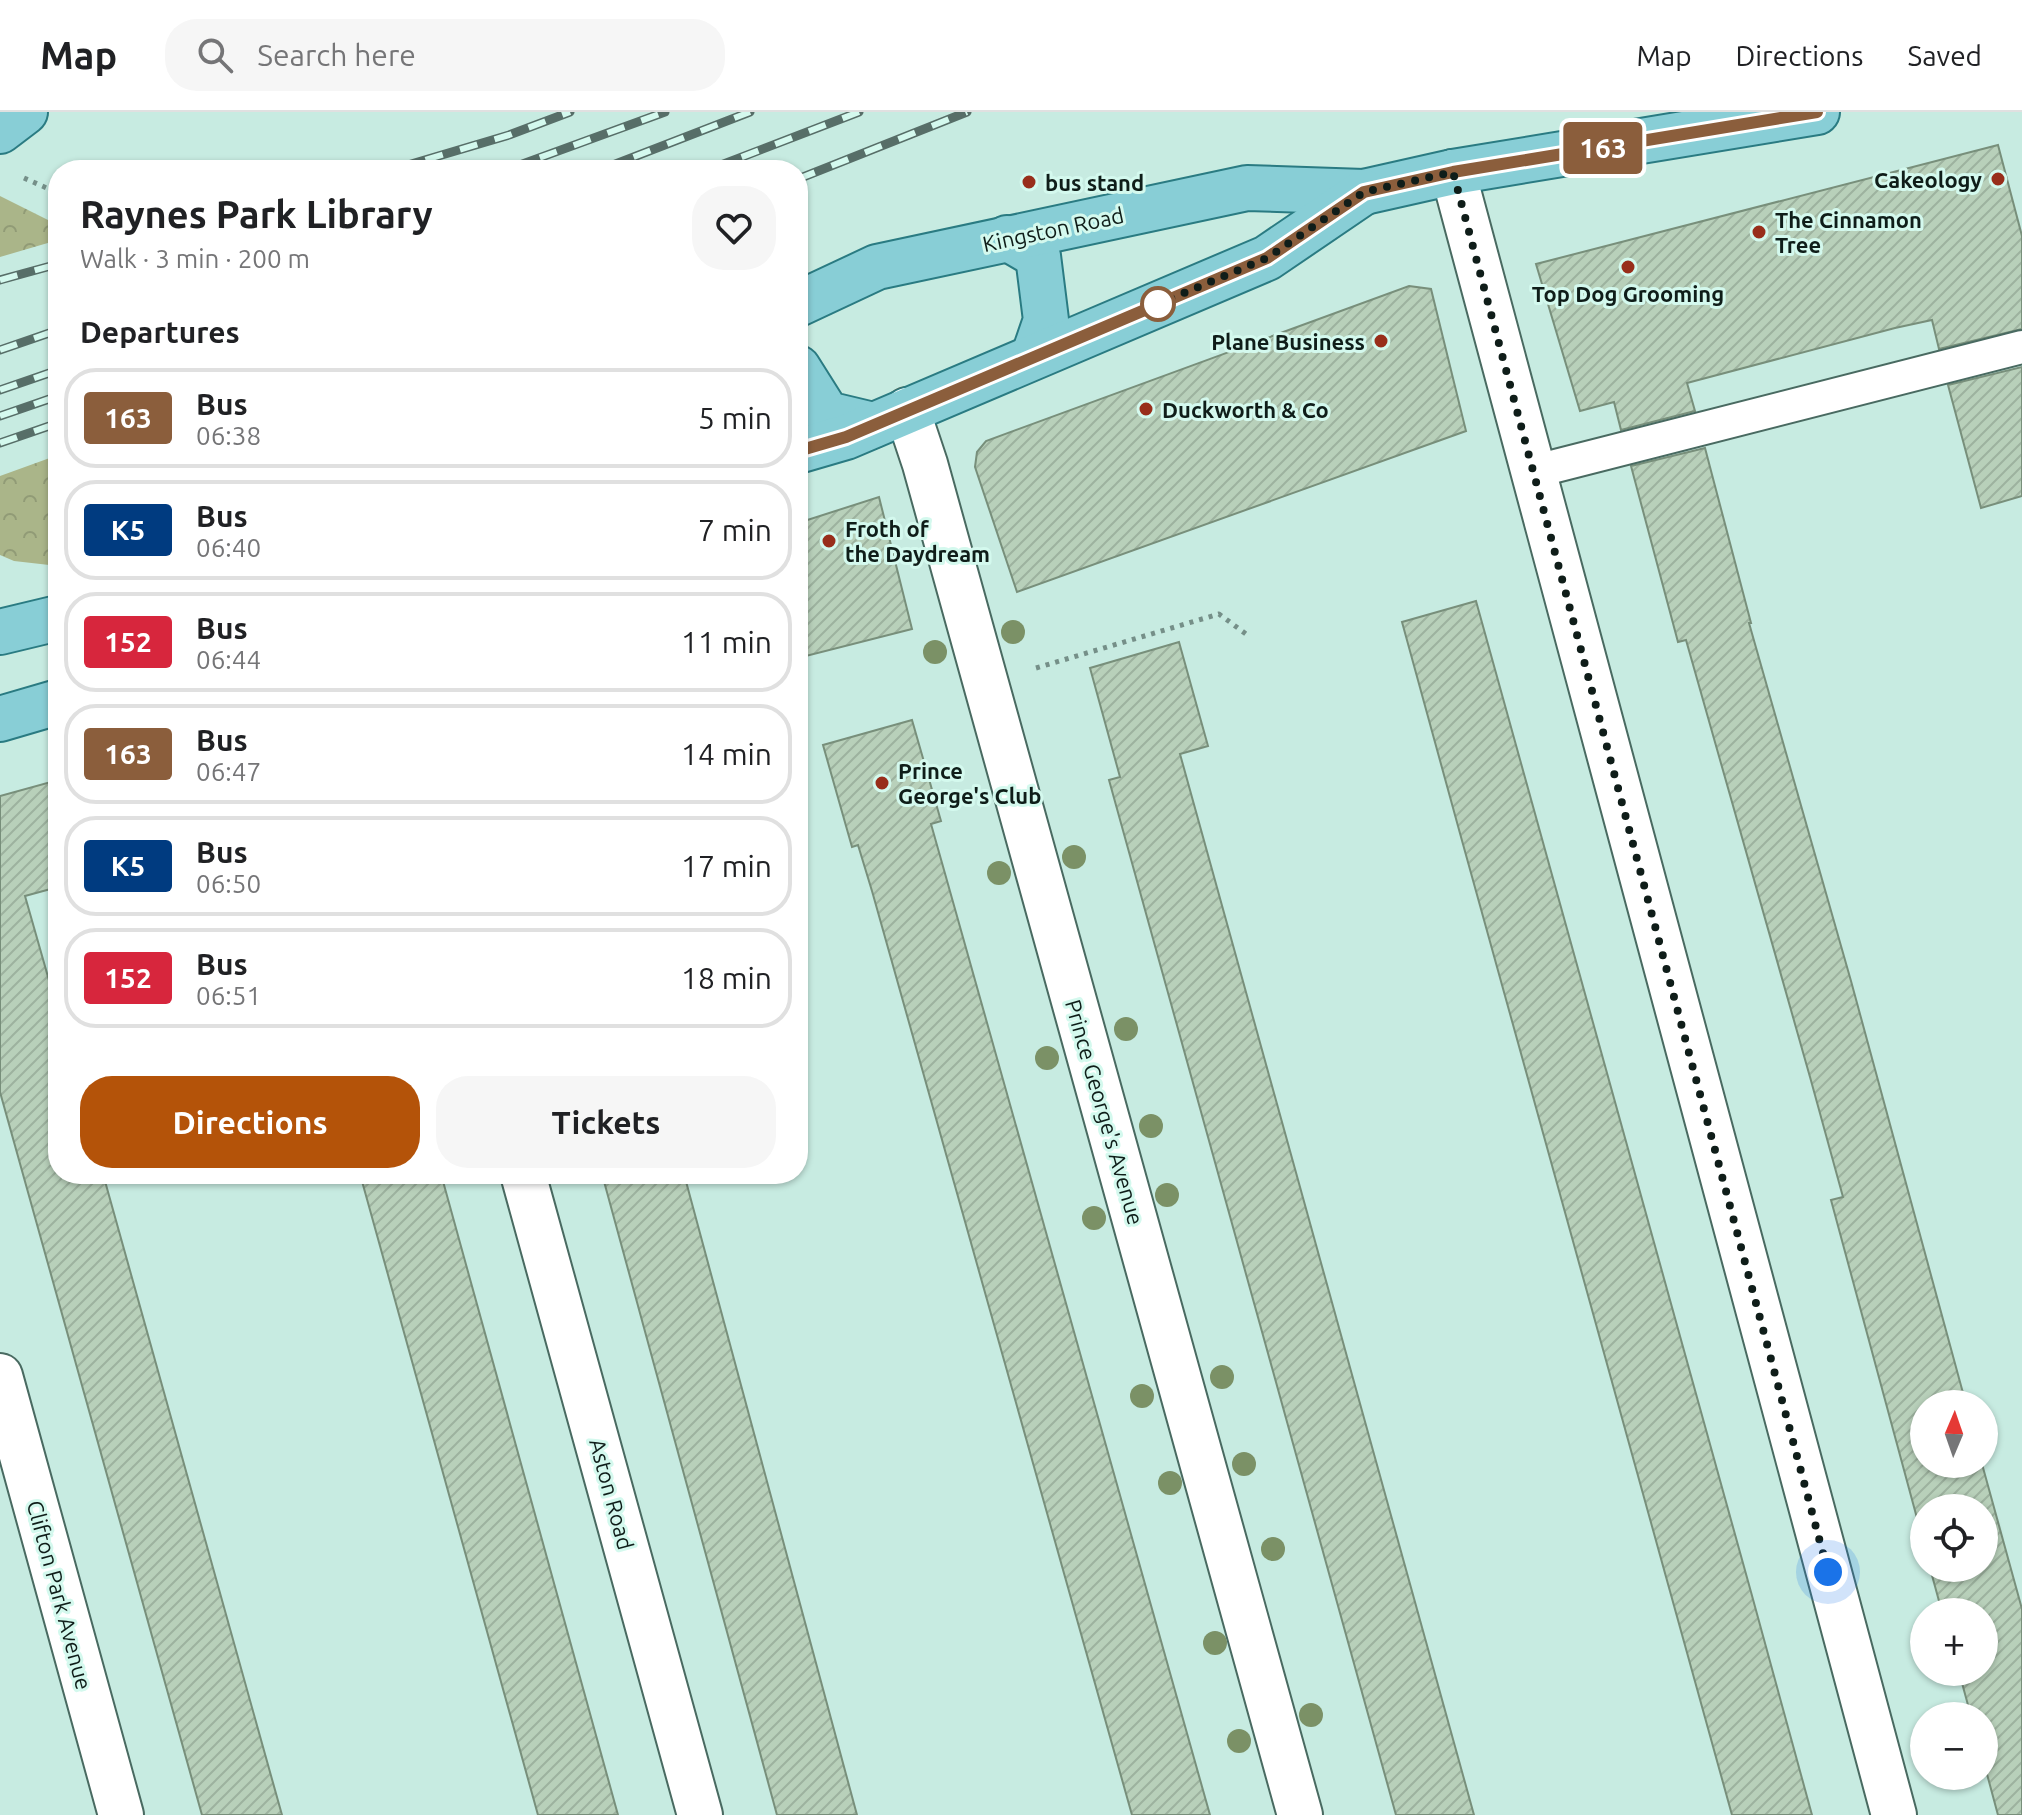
<!DOCTYPE html>
<meta charset="utf-8">
<style>
:root{--surface:#fff;--page:#f6f6f6;--text:#202124;--muted:#757577;--line:#e0e0e0;--accent:#b45309}
body{margin:0;font-family:Ubuntu,sans-serif;background:var(--page);color:var(--text);height:100vh;display:flex;flex-direction:column;font-size:30px;white-space:nowrap}
*{box-sizing:border-box;margin:0}
p{font-size:26px;color:var(--muted)}
.icon{flex:none;width:44px;height:44px;fill:none;stroke:currentColor;stroke-width:2;stroke-linecap:round;stroke-linejoin:round}
.map{position:relative;flex:1;overflow:hidden}
.panel{position:absolute;left:48px;top:48px;width:760px;height:1024px;display:flex;flex-direction:column;background:var(--surface);border-radius:32px;box-shadow:0 2px 6px #0004}
.panel>*{flex:none}
.badge{padding:0 16px;border-radius:6px;font-size:28px;line-height:52px}
.needle{width:52px;rotate:2deg}
.fabs{position:absolute;left:1910px;top:1278px;display:grid;gap:16px}
.fabs a{display:grid;place-items:center;width:88px;height:88px;border-radius:50%;background:var(--surface);box-shadow:0 2px 6px #0004;font-size:40px}
.you{position:absolute;width:40px;height:40px;margin:-20px;border:6px solid #fff;border-radius:50%;background:#1a73e8;box-shadow:0 0 0 12px #1a73e833}
.map>.badge{position:absolute;translate:-50% -50%;box-shadow:0 0 0 4px #fff}
h2{padding:0 32px;font-size:30px;line-height:72px}
.round{display:grid;place-items:center;flex:none;width:84px;height:84px;border-radius:32px;background:var(--page)}
.headline{display:flex;align-items:center;justify-content:space-between;height:136px;padding:0 32px}
h1{font-size:38px;font-weight:700;line-height:60px}
.cta{display:flex;gap:16px;margin-top:auto;padding:16px 32px}
.cta a{flex:1;height:92px;border-radius:32px;background:var(--accent);color:#fff;font-size:32px;font-weight:700;line-height:92px;text-align:center}
.cta a+a{background:var(--page);color:var(--text)}
ul{padding:0;list-style:none}
li{display:flex;align-items:center;gap:24px;height:100px;margin:0 16px 12px;padding:0 16px;border:4px solid var(--line);border-radius:32px}
li div{flex:1}
li b{display:block;font-size:30px}
li em{font-style:normal}
li .badge{min-width:88px;font-weight:700;text-align:center}
header{display:flex;align-items:center;gap:48px;box-sizing:border-box;height:112px;padding:0 40px;background:var(--surface);border-bottom:2px solid var(--line)}
header strong{font-size:38px}
nav{display:flex;gap:44px;margin-inline-start:auto;font-size:28px}
.search{width:560px;height:72px;background:var(--page);display:flex;align-items:center;gap:20px;box-sizing:border-box;padding:0 28px;border-radius:32px;color:var(--muted);font-size:30px}
.map>svg:first-child{display:block}
</style>
<header>
<strong>Map</strong>
<div class="search"><svg class="icon" aria-label="search" viewBox="0 0 24 24"><circle cx="10" cy="10" r="6"/><path d="M15 15l6 6"/></svg>Search here</div>
<nav><a>Map</a><a>Directions</a><a>Saved</a></nav>
</header>
<div class="map">
<svg width="2022" height="1703" viewBox="0 0 2022 1703">
<defs>
<pattern id="forest-crowns" width="20" height="18" patternUnits="userSpaceOnUse" patternTransform="scale(2)"><rect width="20" height="18" fill="#aab589"/><path d="M2 6a3 3 0 1 1 6 0M12 15a3 3 0 1 1 6 0" fill="none" stroke="#919b76"/></pattern>
<pattern id="building-hatch" width="6" height="6" patternUnits="userSpaceOnUse" patternTransform="scale(2)"><rect width="6" height="6" fill="#b8d0ba"/><path d="M-1 1l2-2M0 6l6-6M5 7l2-2" fill="none" stroke="#9db29f"/></pattern>
</defs>
<rect width="100%" height="100%" fill="#c7ebe1"/>
<!-- forest -->
<g fill="url(#forest-crowns)">
<path d="M 0,84 L 58,113 L 58,128 L 0,145 Z"/>
<path d="M 58,343 L 58,454 L 14,449 L 0,443 L 0,364 Z"/>
</g>
<!-- building -->
<g fill="url(#building-hatch)" stroke="#788f7b" stroke-width="2">
<path d="M 1998,33 L 2022,124 L 2022,217 L 1939,237 L 1932,208 L 1895,216 L 1687,271 L 1695,299 L 1621,318 L 1614,290 L 1580,299 L 1536,152 Z"/>
<path d="M 1409,174 L 1431,177 L 1466,319 L 1017,480 L 975,355 L 977,340 L 986,329 Z"/>
<path d="M 2022,255 L 2022,384 L 1981,396 L 1948,273 Z"/>
<path d="M 1705,336 L 1751,511 L 1749,511 L 1851,869 L 1966,1292 L 1924,1292 L 1924,1352 L 1982,1352 L 2022,1497 L 2022,1703 L 1998,1703 L 1984,1651 L 1984,1604 L 1971,1604 L 1959,1560 L 1984,1560 L 1984,1500 L 1942,1500 L 1930,1456 L 1984,1456 L 1984,1396 L 1924,1396 L 1924,1432 L 1831,1088 L 1843,1085 L 1810,965 L 1686,528 L 1678,530 L 1631,354 Z"/>
<path d="M 879,385 L 912,517 L 798,546 L 798,411 Z"/>
<path d="M 1476,489 L 1751,1480 L 1812,1703 L 1732,1703 L 1461,725 L 1402,510 Z"/>
<path d="M 1179,530 L 1208,634 L 1180,642 L 1474,1703 L 1396,1703 L 1109,668 L 1120,665 L 1090,556 Z"/>
<path d="M 912,608 L 941,709 L 931,712 L 944,758 L 1210,1703 L 1132,1703 L 872,779 L 858,733 L 852,735 L 823,633 Z"/>
<path d="M 58,668 L 58,775 L 25,784 L 58,900 L 58,1062 L 103,1062 L 282,1703 L 202,1703 L 0,980 L 0,684 Z"/>
<path d="M 360,1062 L 441,1062 L 618,1703 L 538,1703 Z"/>
<path d="M 602,1062 L 684,1062 L 857,1703 L 777,1703 Z"/>
</g>
<g fill="none" stroke-linecap="round" stroke-linejoin="round">
<defs>
<path id="service" d="M 1532,360 L 2022,235"/>
<g id="minor">
<path d="M 1453,60 L 1894,1703"/>
<path d="M 907,298 L 925,352 L 1300,1703"/>
<path d="M 523,1062 L 700,1703"/>
<path d="M 0,1264 L 121,1703"/>
</g>
<g id="primary">
<path d="M 0,19 L 25,0"/>
<path d="M 1007,126 L 1038,144 L 1046,208 L 1034,243"/>
<path d="M 798,192 L 877,155 L 1247,76 L 1364,80 L 1453,60 L 1817,0"/>
<path d="M 798,256 L 827,302 L 873,313"/>
<path d="M 798,339 L 846,325 L 1267,146 L 1364,80"/>
<path d="M 0,520 L 58,506"/>
<path d="M 0,607 L 58,590"/>
</g>
</defs>
<!-- service casing -->
<use href="#service" stroke="#496a61" stroke-width="36"/>
<!-- minor casing -->
<use href="#minor" stroke="#496a61" stroke-width="48"/>
<!-- primary casing -->
<use href="#primary" stroke="#2a7b82" stroke-width="48"/>
<!-- path -->
<g stroke="#758f88" stroke-width="5" stroke-dasharray="4 6" stroke-linecap="butt">
<path d="M 24,66 L 58,81"/>
<path d="M 1036,556 L 1219,502 L 1246,522"/>
</g>
<!-- service -->
<use href="#service" stroke="#fff" stroke-width="32"/>
<!-- minor -->
<use href="#minor" stroke="#fff" stroke-width="44"/>
<!-- primary -->
<use href="#primary" stroke="#88ced6" stroke-width="44"/>
<defs>
<g id="rail">
<path d="M 391,58 L 509,23 L 570,0"/>
<path d="M 506,58 L 665,0"/>
<path d="M 600,58 L 750,0"/>
<path d="M 708,58 L 859,0"/>
<path d="M 798,67 L 967,0"/>
<path d="M 0,168 L 58,152"/>
<path d="M 0,238 L 58,218"/>
<path d="M 0,278 L 58,258"/>
<path d="M 0,304 L 58,284"/>
<path d="M 0,331 L 58,311"/>
</g>
</defs>
<!-- rail casing -->
<use href="#rail" stroke="#576e68" stroke-width="9"/>
<!-- rail -->
<use href="#rail" stroke="#d4f9ee" stroke-width="6" stroke-dasharray="18" stroke-linecap="butt"/>
</g>
<!-- trees -->
<g fill="#7b9166">
<circle cx="1013" cy="520" r="12"/>
<circle cx="935" cy="540" r="12"/>
<circle cx="1074" cy="745" r="12"/>
<circle cx="999" cy="761" r="12"/>
<circle cx="1126" cy="917" r="12"/>
<circle cx="1047" cy="946" r="12"/>
<circle cx="1151" cy="1014" r="12"/>
<circle cx="1167" cy="1083" r="12"/>
<circle cx="1094" cy="1106" r="12"/>
<circle cx="1222" cy="1265" r="12"/>
<circle cx="1142" cy="1284" r="12"/>
<circle cx="1244" cy="1352" r="12"/>
<circle cx="1170" cy="1371" r="12"/>
<circle cx="1273" cy="1437" r="12"/>
<circle cx="1215" cy="1531" r="12"/>
<circle cx="1311" cy="1603" r="12"/>
<circle cx="1239" cy="1629" r="12"/>
</g>
<g fill="none" stroke-linecap="round" stroke-linejoin="round">
<defs>
<path id="line" d="M 798,339 L 846,325 L 1267,146 L 1364,80 L 1453,60 L 1817,0"/>
</defs>
<!-- line casing -->
<use href="#line" stroke="#fff" stroke-width="18"/>
<!-- line -->
<use href="#line" stroke="#8b5e3c" stroke-width="12"/>
<!-- walk -->
<path stroke="#0f1d19" stroke-width="8" stroke-dasharray="0 14.4" d="M 1158,192 L 1267,146 L 1364,80 L 1453,60 L 1828,1460"/>
</g>
<!-- markers -->
<g fill="#982e1b" stroke="#d4f9ee" stroke-width="3">
<circle cx="1998" cy="67" r="8"/>
<circle cx="1029" cy="70" r="8"/>
<circle cx="1759" cy="120" r="8"/>
<circle cx="1628" cy="155" r="8"/>
<circle cx="1381" cy="229" r="8"/>
<circle cx="1146" cy="297" r="8"/>
<circle cx="829" cy="429" r="8"/>
<circle cx="882" cy="671" r="8"/>
</g>
<circle fill="#fff" stroke="#8b5e3c" stroke-width="4" cx="1158" cy="192" r="16"/>
<g text-anchor="middle" dominant-baseline="central" stroke-width="6" stroke-linejoin="round" paint-order="stroke">
<!-- poi labels -->
<g font-size="22" font-weight="bold" fill="#0f1d19" stroke="#d4f9ee" text-anchor="start">
<text x="1982" y="67" text-anchor="end">Cakeology</text>
<text x="1045" y="70">bus stand</text>
<text x="1775" y="107">The Cinnamon<tspan x="1775" dy="25">Tree</tspan></text>
<text x="1628" y="181" text-anchor="middle">Top Dog Grooming</text>
<text x="1365" y="229" text-anchor="end">Plane Business</text>
<text x="1162" y="297">Duckworth &amp; Co</text>
<text x="845" y="416">Froth of<tspan x="845" dy="25">the Daydream</tspan></text>
<text x="898" y="658">Prince<tspan x="898" dy="25">George's Club</tspan></text>
</g>
<!-- street labels -->
<g font-size="22" fill="#0f1d19" stroke="#d4f9ee">
<text transform="translate(1053 117) rotate(-12)">Kingston Road</text>
<text transform="translate(1105 1000) rotate(74)">Prince George's Avenue</text>
<text transform="translate(612 1382) rotate(75)">Aston Road</text>
<text transform="translate(60 1483) rotate(75)">Clifton Park Avenue</text>
</g>
</g>
</svg>
<div class="fabs">
<a><svg class="needle" viewBox="-14 -14 28 28"><path d="M0-13l5 13h-10z" fill="#e53935"/><path d="M0 13l5-13h-10z" fill="#757577"/></svg></a>
<a><svg class="icon" aria-label="locate" viewBox="0 0 24 24"><circle cx="12" cy="12" r="6"/><path d="M12 2v4M12 18v4M2 12h4M18 12h4"/></svg></a>
<a>+</a>
<a>−</a>
</div>
<div class="you" style="left:1828px;top:1460px"></div>
<b class="badge" style="left:1603px;top:36px;background:#8b5e3c;color:#fff">163</b>
<section class="panel">
<div class="headline"><div><h1>Raynes Park Library</h1><p>Walk · 3 min · 200 m</p></div><a class="round"><svg class="icon" aria-label="heart" viewBox="0 0 24 24"><path d="M12 20l-8-8c-3-5 5-10 8-4 3-6 11-1 8 4z"/></svg></a></div>
<h2>Departures</h2>
<ul>
<li><span class="badge" style="background:#8b5e3c;color:#fff">163</span><div><b>Bus</b><p>06:38</p></div><em>5 min</em></li>
<li><span class="badge" style="background:#003b80;color:#fff">K5</span><div><b>Bus</b><p>06:40</p></div><em>7 min</em></li>
<li><span class="badge" style="background:#d7263d;color:#fff">152</span><div><b>Bus</b><p>06:44</p></div><em>11 min</em></li>
<li><span class="badge" style="background:#8b5e3c;color:#fff">163</span><div><b>Bus</b><p>06:47</p></div><em>14 min</em></li>
<li><span class="badge" style="background:#003b80;color:#fff">K5</span><div><b>Bus</b><p>06:50</p></div><em>17 min</em></li>
<li><span class="badge" style="background:#d7263d;color:#fff">152</span><div><b>Bus</b><p>06:51</p></div><em>18 min</em></li>
</ul>
<div class="cta"><a>Directions</a><a>Tickets</a></div>
</section>
</div>
